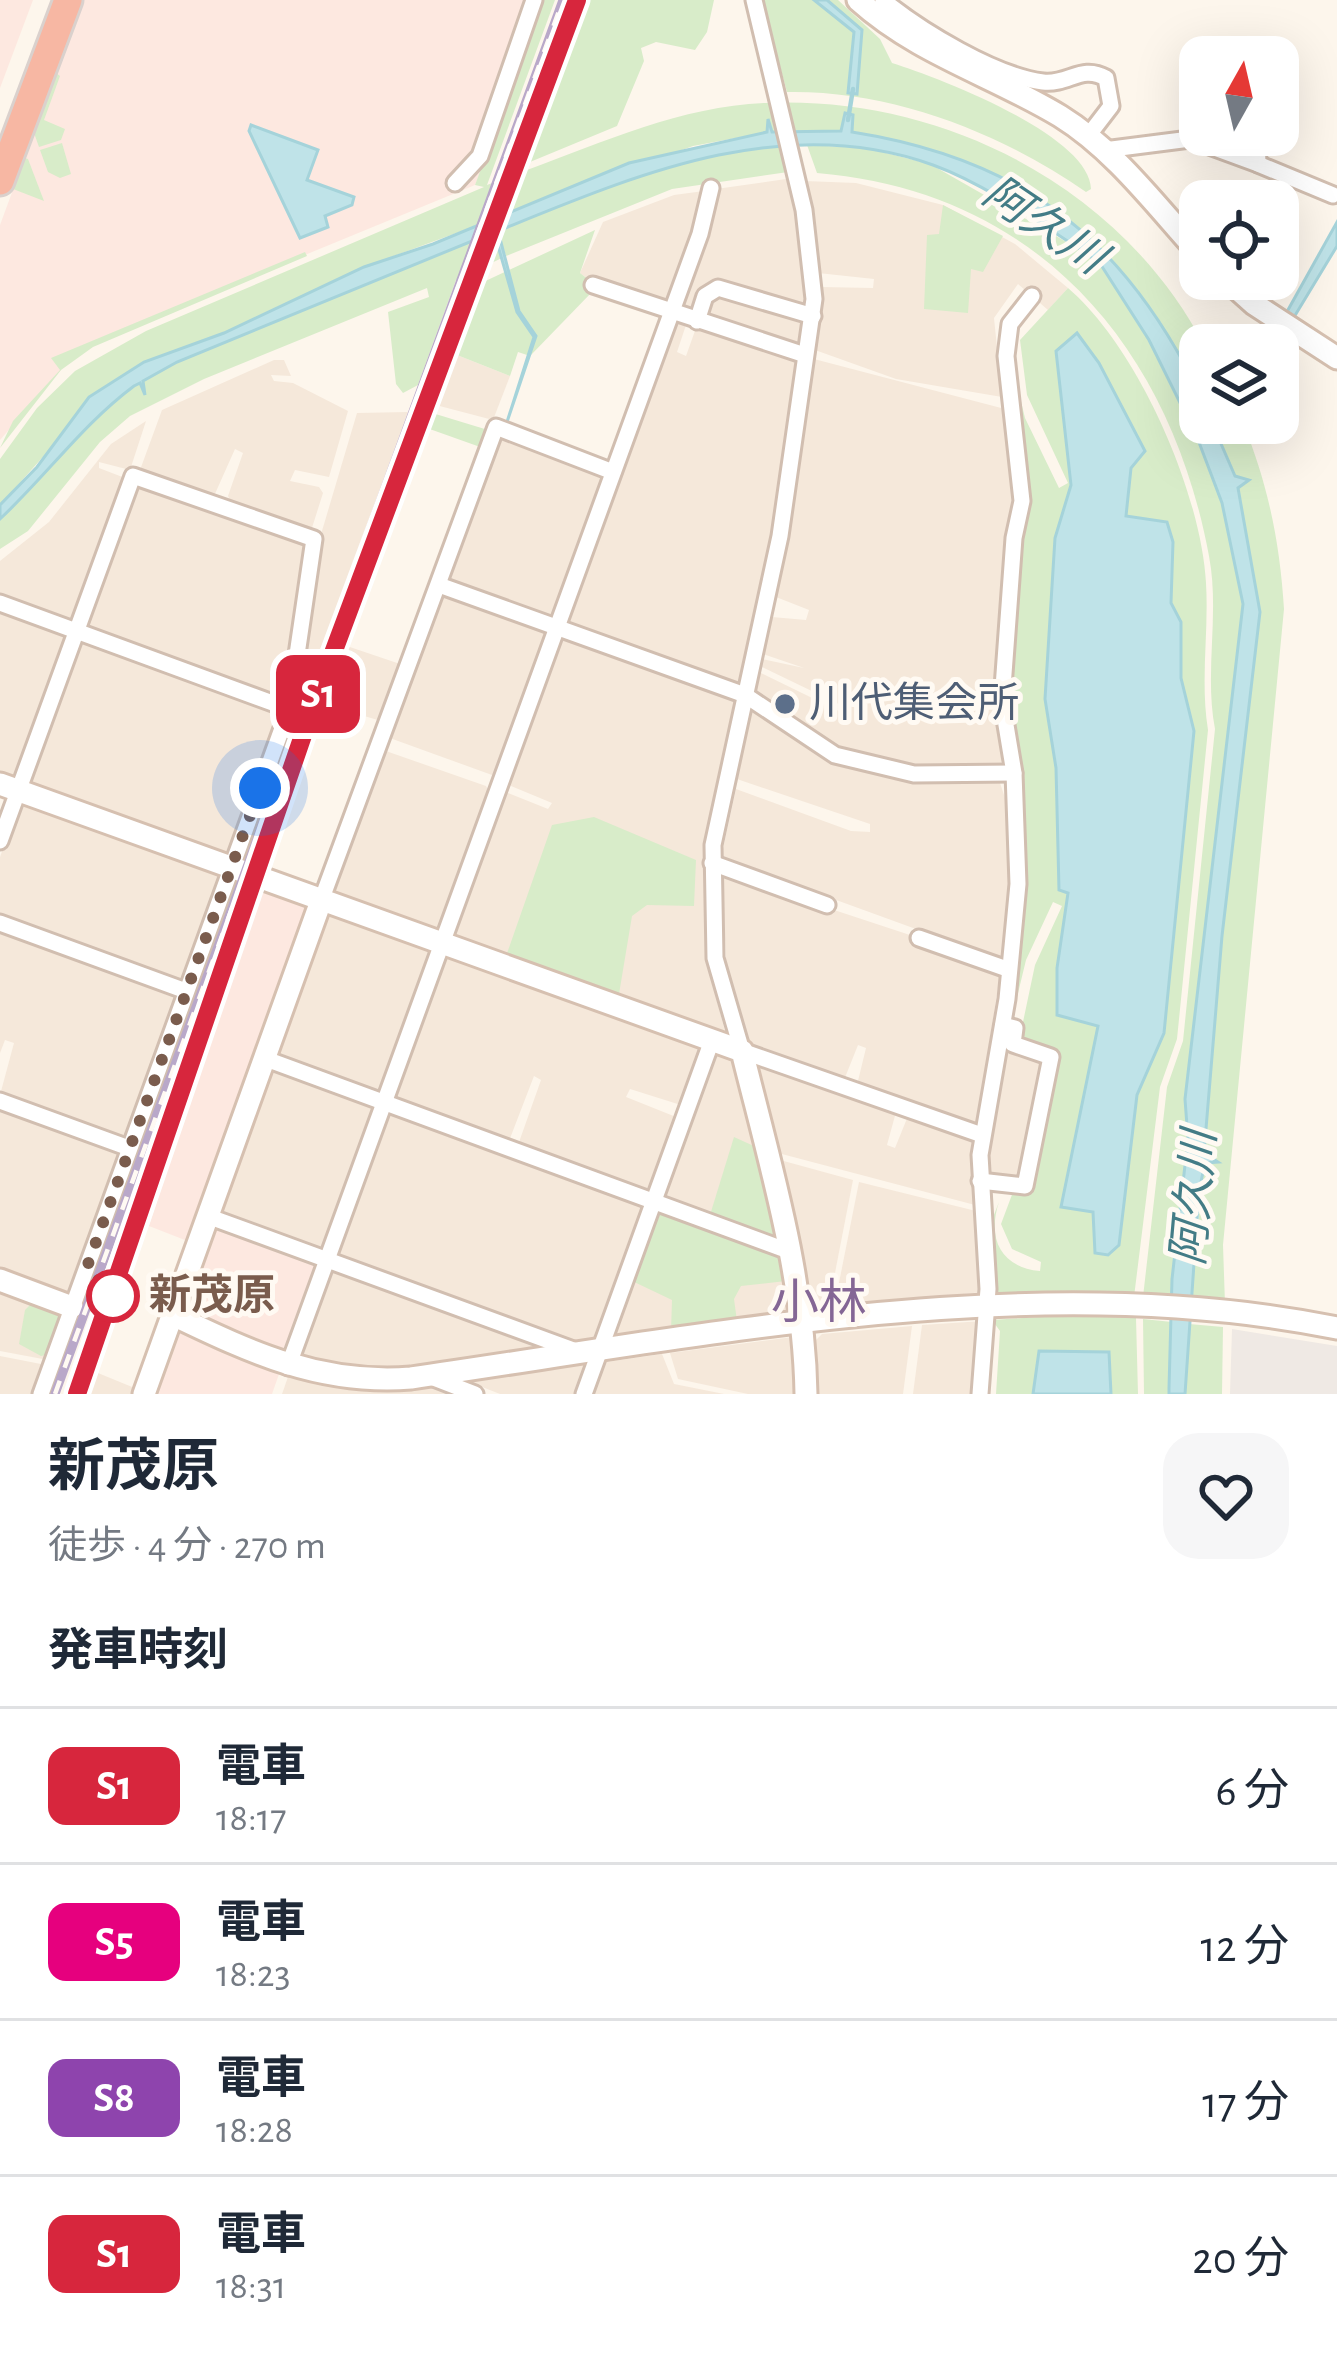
<!DOCTYPE html>
<html lang="ja">
<meta charset="utf-8">
<style>
:root{--surface:#fff;--page:#f6f6f7;--text:#1f2937;--muted:#747a83;--line:#e0e1e3}
body{margin:0;font-family:"Alegreya Sans","Noto Sans JP",sans-serif;background:var(--page);color:var(--text);height:100vh;display:flex;flex-direction:column;font-size:45px;white-space:nowrap}
*{box-sizing:border-box;margin:0}
p{font-size:39px;color:var(--muted)}
.icon{flex:none;width:66px;height:66px;fill:none;stroke:currentColor;stroke-width:2;stroke-linecap:round;stroke-linejoin:round}
.map{position:relative;height:1394px;overflow:hidden}
.details{display:flex;flex-direction:column;background:var(--surface);flex:1}
.details>*{flex:none}
.badge{padding:0 24px;border-radius:18px;font-size:42px;line-height:78px}
.needle{width:78px;rotate:8deg}
.tools{position:absolute;left:1179px;top:36px;display:grid;gap:24px}
.tools a{display:grid;place-items:center;width:120px;height:120px;border-radius:24px;background:var(--surface);box-shadow:0 12px 48px #0002;font-size:60px}
.you{position:absolute;width:60px;height:60px;margin:-30px;border:9px solid #fff;border-radius:50%;background:#1a73e8;box-shadow:0 0 0 18px #1a73e833}
.map>.badge{position:absolute;translate:-50% -50%;box-shadow:0 0 0 6px #fff}
h2{padding:0 48px;font-size:45px;line-height:108px}
.round{display:grid;place-items:center;flex:none;width:126px;height:126px;border-radius:36px;background:var(--page)}
.overview{display:flex;align-items:center;justify-content:space-between;height:204px;padding:0 48px}
h1{font-size:57px;font-weight:700;line-height:90px}
ul{padding:0;list-style:none}
li{display:flex;align-items:center;gap:36px;height:156px;padding:0 48px;border-top:3px solid var(--line)}
li div{flex:1}
li b{display:block;font-size:45px}
li em{font-style:normal}
li .badge{min-width:132px;font-weight:700;text-align:center}
.map>svg:first-child{display:block}
</style>
<div class="map">
<svg width="1337" height="1394" viewBox="0 0 1337 1394">
<rect width="100%" height="100%" fill="#fdf6ec"/>
<!-- residential -->
<g fill="#f5e8da">
<path d="M 786,179 L 796,205 L 806,276 L 800,343 L 682,310 L 679,303 L 716,189 Z"/>
<path d="M 805,181 L 856,183 L 943,205 L 1015,244 L 1068,288 L 1048,310 L 1018,284 L 994,318 L 1002,397 L 896,379 L 815,350 L 821,287 L 873,288 L 874,279 L 818,273 Z"/>
<path d="M 704,191 L 669,306 L 594,284 L 580,273 L 603,222 L 674,195 Z"/>
<path d="M 677,322 L 686,325 L 677,352 L 686,356 L 696,328 L 792,358 L 796,365 L 766,565 L 739,686 L 567,626 L 564,619 L 671,325 Z"/>
<path d="M 452,353 L 510,376 L 493,420 L 432,404 Z"/>
<path d="M 814,359 L 1005,409 L 1015,500 L 1001,768 L 914,770 L 840,753 L 753,696 L 759,672 L 845,714 L 847,708 L 760,666 L 762,659 L 804,668 L 763,654 L 772,617 L 806,620 L 809,610 L 776,597 Z"/>
<path d="M 274,360 L 284,360 L 291,376 L 271,375 L 274,381 L 293,383 L 348,411 L 329,477 L 295,470 L 290,481 L 319,487 L 323,493 L 311,531 L 231,502 L 228,496 L 243,453 L 235,449 L 214,496 L 140,470 L 162,410 Z"/>
<path d="M 408,412 L 281,763 L 239,864 L 280,745 L 319,541 L 357,413 Z"/>
<path d="M 146,421 L 130,470 L 99,462 L 99,468 L 125,478 L 74,623 L 0,599 L 0,561 L 49,522 L 111,444 Z"/>
<path d="M 504,435 L 608,474 L 556,615 L 549,618 L 447,582 Z"/>
<path d="M 136,483 L 308,544 L 287,699 L 84,626 Z"/>
<path d="M 443,592 L 545,629 L 549,636 L 499,772 L 492,775 L 387,737 Z"/>
<path d="M 0,607 L 69,636 L 16,781 L 0,775 Z"/>
<path d="M 563,636 L 736,700 L 703,860 L 706,959 L 726,1035 L 453,939 L 451,928 L 498,797 L 508,793 L 548,809 L 552,803 L 511,786 L 506,776 L 556,639 Z"/>
<path d="M 78,639 L 278,712 L 230,855 L 28,784 Z"/>
<path d="M 341,644 L 403,665 L 381,721 L 351,712 L 347,721 L 317,710 Z"/>
<path d="M 751,705 L 835,760 L 998,777 L 1008,807 L 1011,884 L 1001,960 L 721,858 L 736,789 L 851,831 L 870,832 L 870,824 L 734,778 Z"/>
<path d="M 383,750 L 486,786 L 490,794 L 443,924 L 435,932 L 330,895 Z"/>
<path d="M 20,801 L 220,872 L 183,983 L 0,916 L 0,857 Z"/>
<path d="M 722,873 L 913,936 L 912,943 L 1000,975 L 976,1127 L 857,1085 L 866,1048 L 858,1045 L 844,1080 L 750,1046 L 727,981 Z"/>
<path d="M 329,912 L 433,950 L 381,1094 L 276,1056 Z"/>
<path d="M 0,930 L 178,995 L 126,1141 L 0,1095 L 14,1043 L 5,1040 L 0,1053 Z"/>
<path d="M 441,953 L 705,1049 L 684,1106 L 630,1089 L 626,1097 L 676,1117 L 678,1123 L 652,1194 L 518,1145 L 541,1080 L 534,1076 L 509,1141 L 389,1097 Z"/>
<path d="M 1009,1035 L 1045,1058 L 1022,1179 L 992,1176 L 986,1169 Z"/>
<path d="M 713,1052 L 734,1060 L 779,1241 L 660,1197 Z"/>
<path d="M 755,1062 L 896,1112 L 887,1145 L 895,1148 L 908,1116 L 972,1139 L 975,1205 L 778,1153 Z"/>
<path d="M 274,1069 L 376,1106 L 324,1251 L 220,1214 Z"/>
<path d="M 0,1108 L 122,1153 L 70,1297 L 0,1272 Z"/>
<path d="M 385,1110 L 648,1206 L 598,1341 L 575,1343 L 333,1255 Z"/>
<path d="M 780,1160 L 853,1180 L 828,1309 L 812,1311 Z"/>
<path d="M 859,1182 L 976,1211 L 982,1292 L 834,1308 Z"/>
<path d="M 782,1256 L 789,1315 L 612,1338 L 633,1281 Z"/>
<path d="M 329,1267 L 548,1347 L 375,1370 L 298,1358 Z"/>
<path d="M 0,1289 L 65,1312 L 48,1360 L 0,1351 Z"/>
<path d="M 983,1321 L 973,1394 L 913,1394 L 922,1325 Z"/>
<path d="M 912,1326 L 903,1394 L 817,1394 L 816,1340 L 822,1334 Z"/>
<path d="M 793,1337 L 796,1394 L 748,1394 L 678,1379 L 670,1353 Z"/>
<path d="M 662,1354 L 674,1384 L 724,1394 L 589,1394 L 600,1363 Z"/>
<path d="M 0,1356 L 46,1365 L 35,1394 L 0,1394 Z"/>
<path d="M 590,1364 L 579,1394 L 500,1394 L 467,1381 Z"/>
<path d="M 98,1373 L 137,1389 L 135,1394 L 90,1394 Z"/>
<path d="M 288,1377 L 353,1389 L 429,1386 L 450,1394 L 282,1394 Z"/>
</g>
<!-- commercial -->
<g fill="#fde8e0" fill-rule="evenodd">
<path d="M 0,0 L 33,0 L 0,88 Z"/>
<path d="M 83,0 L 526,0 L 478,138 L 492,144 L 475,185 L 52,359 L 61,370 L 0,440 L 0,225 ZM 251,126 L 317,150 L 307,181 L 335,212 L 325,216 Z"/>
<path d="M 258,886 L 310,909 L 190,1242 L 149,1226 Z"/>
<path d="M 216,1226 L 320,1264 L 289,1356 L 189,1309 Z"/>
<path d="M 181,1332 L 279,1374 L 272,1394 L 153,1394 L 175,1334 Z"/>
</g>
<!-- industrial -->
<path fill="#efe9e4" d="M 1232,1329 L 1337,1346 L 1337,1394 L 1230,1394 Z"/>
<!-- green -->
<g fill="#d8ecc9">
<path d="M 544,0 L 555,0 L 487,185 L 521,172 L 585,0 L 714,0 L 707,32 L 695,50 L 656,42 L 641,48 L 644,61 L 617,126 L 530,162 L 527,170 C 603,142 683,106 765,103 C 940,95 1119,184 1204,345 L 1200,362 L 1186,367 C 1111,226 1010,156 852,132 L 852,115 L 842,131 L 771,132 L 769,120 L 768,132 L 693,146 L 364,267 L 224,333 L 144,362 L 66,431 L 0,505 L 0,459 L 37,408 L 75,371 L 146,331 L 484,187 L 475,185 Z"/>
<path d="M 762,0 L 838,0 L 880,39 L 892,63 C 937,77 1090,135 1091,189 L 1086,192 C 1001,133 893,90 787,92 Z"/>
<path d="M 56,73 L 60,76 L 44,120 L 65,129 L 61,140 L 39,147 L 34,133 Z"/>
<path d="M 62,143 L 71,174 L 60,178 L 48,172 L 40,150 Z"/>
<path d="M 807,145 L 866,148 L 930,164 L 1084,252 L 1101,265 L 1149,340 L 1197,437 L 1222,503 L 1243,604 L 1185,1099 L 1188,1139 L 1172,1300 L 1143,1297 L 1167,1087 L 1183,1041 L 1215,729 C 1204,672 1220,614 1209,556 C 1170,346 1037,191 817,173 Z"/>
<path d="M 782,146 L 788,172 L 672,189 L 506,256 L 498,231 C 595,191 675,157 782,146 Z"/>
<path d="M 25,158 L 28,159 L 44,201 L 13,189 Z"/>
<path d="M 943,205 L 1003,236 L 983,272 L 971,269 L 968,313 L 924,309 L 927,235 L 939,234 Z"/>
<path d="M 595,230 L 580,273 L 594,284 L 592,292 L 530,356 L 518,352 L 510,376 L 452,353 L 479,284 Z"/>
<path d="M 495,232 L 504,257 L 456,280 L 418,385 L 403,393 L 396,384 L 388,312 L 429,297 L 427,288 L 204,379 L 130,416 L 100,442 L 28,531 L 0,549 L 0,519 C 47,475 84,423 134,386 L 140,383 L 145,394 L 143,381 L 177,362 Z"/>
<path d="M 305,252 L 307,256 L 93,347 L 61,370 L 0,448 L 13,421 L 60,370 L 51,358 Z"/>
<path d="M 1068,288 C 1138,348 1201,492 1206,583 C 1209,633 1200,680 1208,730 L 1177,1039 L 1160,1087 L 1134,1297 L 995,1301 L 990,1225 L 999,1202 C 987,1238 1000,1267 1040,1271 L 1041,1262 L 1012,1249 L 1001,1224 L 1013,1192 L 1030,1194 L 1056,1051 L 1019,1041 L 1035,965 L 1062,906 L 1053,902 L 1026,960 L 1012,1018 L 1025,886 L 1021,768 L 1010,703 L 1022,537 L 1030,503 L 1014,373 L 1025,418 L 1059,488 L 1068,483 L 1027,395 L 1020,340 Z"/>
<path d="M 429,412 L 488,430 L 483,448 L 424,427 Z"/>
<path d="M 1212,423 L 1243,423 C 1268,484 1280,543 1284,609 L 1223,1245 L 1225,1304 L 1191,1301 L 1204,1162 L 1218,1157 L 1204,1154 L 1222,936 L 1260,612 L 1238,487 Z"/>
<path d="M 594,817 L 696,860 L 694,906 L 647,905 L 632,916 L 618,1000 L 505,959 L 552,825 Z"/>
<path d="M 734,1137 L 756,1147 L 779,1241 L 710,1215 Z"/>
<path d="M 656,1209 L 782,1256 L 786,1281 L 741,1286 L 734,1299 L 737,1321 L 671,1331 L 672,1300 L 630,1280 Z"/>
<path d="M 33,1302 L 65,1312 L 50,1354 L 41,1356 L 19,1344 L 25,1310 Z"/>
<path d="M 1083,1314 L 1136,1318 L 1138,1394 L 996,1394 L 1000,1331 L 992,1320 Z"/>
<path d="M 1143,1319 L 1172,1322 L 1169,1394 L 1144,1394 Z"/>
<path d="M 1189,1324 L 1223,1327 L 1222,1394 L 1185,1394 Z"/>
</g>
<!-- water -->
<g fill="#bfe3e8" stroke="#a5d3da" stroke-width="3">
<path d="M 814,0 L 827,0 L 862,30 L 857,94 L 848,93 L 854,32 Z"/>
<path d="M 845,113 L 853,115 L 852,132 C 1010,157 1110,226 1186,367 L 1200,362 L 1200,371 L 1190,376 L 1200,396 L 1200,423 L 1212,423 L 1235,476 L 1249,480 L 1238,488 L 1260,612 L 1222,936 L 1204,1153 L 1218,1162 L 1205,1163 L 1199,1191 L 1185,1394 L 1169,1394 L 1169,1388 L 1172,1279 L 1188,1139 L 1185,1099 L 1243,604 L 1222,503 L 1197,437 L 1149,340 L 1101,265 L 1084,252 C 1037,221 985,184 933,165 C 783,111 636,175 498,231 L 519,311 L 536,336 L 507,422 L 534,337 L 517,312 L 494,232 L 177,362 L 143,381 L 145,395 L 140,383 L 134,386 C 83,424 47,475 0,519 L 0,505 L 37,467 L 89,397 L 144,362 L 224,333 L 364,267 L 433,244 L 629,163 L 767,132 L 768,119 L 772,132 L 841,131 Z"/>
<path d="M 251,125 L 318,150 L 307,180 L 354,197 L 352,205 L 325,216 L 328,227 L 300,238 L 249,131 Z"/>
<path d="M 1337,222 L 1337,246 L 1282,337 L 1269,345 L 1240,345 L 1279,326 Z"/>
<path d="M 1077,333 L 1099,363 L 1145,451 L 1131,468 L 1126,516 L 1167,522 L 1173,542 L 1171,603 L 1181,622 L 1181,678 L 1194,731 L 1164,1033 L 1137,1095 L 1119,1245 L 1108,1255 L 1095,1253 L 1093,1212 L 1061,1207 L 1098,1026 L 1057,1015 L 1057,968 L 1068,893 L 1059,890 L 1056,768 L 1045,699 L 1055,538 L 1071,485 L 1056,351 Z"/>
<path d="M 1039,1351 L 1109,1352 L 1111,1394 L 1033,1394 Z"/>
</g>
<g fill="none" stroke-linecap="round" stroke-linejoin="round">
<!-- stream -->
<path stroke="#a5d3da" stroke-width="4.5" d="M 848,120 L 853,89"/>
<defs>
<g id="street">
<path d="M 754,0 L 804,210 L 814,299 L 780,536 L 713,845 L 715,958 L 742,1051 L 982,1135"/>
<path d="M 883,0 C 921,31 995,76 1043,82 C 1069,85 1081,64 1106,78 L 1111,106 L 1088,136"/>
<path d="M 1104,150 L 1190,139 L 1258,164 L 1257,135"/>
<path d="M 1258,164 L 1333,195"/>
<path d="M 455,183 L 480,156 L 534,0"/>
<path d="M 1278,238 L 1285,218"/>
<path d="M 593,285 L 805,355"/>
<path d="M 1254,304 L 1263,279"/>
<path d="M 697,321 L 705,296 L 718,288 L 813,316"/>
<path d="M 439,585 L 745,695 L 835,755 L 914,774 L 1014,773"/>
<path d="M 0,603 L 289,709"/>
<path d="M 0,841 L 133,476 L 314,539 L 289,709 L 41,1394"/>
<path d="M 712,863 L 827,905"/>
<path d="M 321,901 L 496,427 L 613,472"/>
<path d="M 0,923 L 186,991"/>
<path d="M 919,938 L 1007,969"/>
<path d="M 266,1059 L 791,1252"/>
<path d="M 0,1101 L 129,1148"/>
<path d="M 980,1181 L 1025,1186 L 1051,1057 L 1013,1044 L 1015,1028 L 1003,1025"/>
<path d="M 210,1217 L 579,1352"/>
<path d="M 288,1367 L 700,234 L 711,188"/>
<path d="M 431,1377 L 475,1394"/>
<path d="M 584,1394 L 711,1043"/>
<path d="M 980,1394 L 988,1289 L 980,1155 L 1007,999 L 1018,884 L 1014,773 L 1002,701 L 1014,538 L 1022,501 L 1006,356 L 1010,324 L 1032,296"/>
</g>
<g id="secondary">
<path d="M 858,0 C 918,54 992,75 1060,116 C 1115,150 1157,207 1200,254"/>
<path d="M 1226,279 L 1254,304 L 1337,358"/>
<path d="M 0,784 L 742,1051 C 770,1164 804,1276 806,1394"/>
<path d="M 0,1280 L 72,1307"/>
<path d="M 173,1315 C 252,1353 321,1385 411,1378 C 710,1335 1037,1267 1337,1328"/>
<path d="M 144,1394 L 321,901"/>
</g>
<path id="highway" d="M 0,181 L 68,0"/>
</defs>
<!-- street casing -->
<use href="#street" stroke="#d1beb0" stroke-width="21"/>
<!-- secondary casing -->
<use href="#secondary" stroke="#d6c0b0" stroke-width="27"/>
<!-- highway casing -->
<use href="#highway" stroke="#dad1cd" stroke-width="33"/>
<!-- street -->
<use href="#street" stroke="#fff" stroke-width="15"/>
<!-- secondary -->
<use href="#secondary" stroke="#fff" stroke-width="21"/>
<!-- highway -->
<use href="#highway" stroke="#f7b7a3" stroke-width="27"/>
<defs>
<g id="rail">
<path d="M 55,1394 L 563,0"/>
<path d="M 77,1394 L 186,1083"/>
</g>
</defs>
<!-- rail casing -->
<use href="#rail" stroke="#b9a8c9" stroke-width="9"/>
<!-- rail -->
<use href="#rail" stroke="#fffaf3" stroke-width="4.5" stroke-dasharray="14" stroke-linecap="butt"/>
</g>
<g fill="none" stroke-linecap="round" stroke-linejoin="round">
<defs>
<path id="line" d="M 77,1394 L 311,712 L 577,0"/>
</defs>
<!-- line casing -->
<use href="#line" stroke="#fff" stroke-width="27"/>
<!-- line -->
<use href="#line" stroke="#d7263d" stroke-width="18"/>
<!-- walk -->
<path stroke="#7a5c4d" stroke-width="12" stroke-dasharray="0 21.6" d="M 113,1296 L 87,1267 L 260,788"/>
</g>
<!-- markers -->
<circle fill="#5c6f8a" stroke="#fffaf3" stroke-width="4.5" cx="785" cy="704" r="12"/>
<circle fill="#fff" stroke="#d7263d" stroke-width="6" cx="113" cy="1296" r="24"/>
<g text-anchor="middle" dominant-baseline="central" stroke-width="10" stroke-linejoin="round" paint-order="stroke">
<!-- service labels -->
<g font-size="42" fill="#4e5e75" stroke="#fffaf3" text-anchor="start">
<text x="809" y="704">川代集会所</text>
</g>
<!-- stop labels -->
<g font-size="42" font-weight="bold" fill="#7a5c4d" stroke="#fffaf3" text-anchor="start">
<text x="149" y="1296">新茂原</text>
</g>
<!-- water labels -->
<g font-size="45" font-style="italic" fill="#437c86" stroke="#fffaf3">
<text transform="translate(1044 226) rotate(34)">阿久川</text>
<text transform="translate(1195 1198) rotate(-85)">阿久川</text>
</g>
<!-- quarter labels -->
<g font-size="48" fill="#846695" stroke="#fffaf3">
<text x="819" y="1304">小林</text>
</g>
</g>
</svg>
<div class="tools">
<a><svg class="needle" viewBox="-14 -14 28 28"><path d="M0-13l5 13h-10z" fill="#e53935"/><path d="M0 13l5-13h-10z" fill="#747a83"/></svg></a>
<a><svg class="icon" aria-label="locate" viewBox="0 0 24 24"><circle cx="12" cy="12" r="6"/><path d="M12 2v4M12 18v4M2 12h4M18 12h4"/></svg></a>
<a><svg class="icon" aria-label="layers" viewBox="0 0 24 24"><path d="M12 4l9 5-9 5-9-5zM3 14l9 5 9-5"/></svg></a>
</div>
<div class="you" style="left:260px;top:788px"></div>
<b class="badge" style="left:318px;top:694px;background:#d7263d;color:#fff">S1</b>
</div>
<section class="details">
<div class="overview"><div><h1>新茂原</h1><p>徒歩 · 4 分 · 270 m</p></div><a class="round"><svg class="icon" aria-label="heart" viewBox="0 0 24 24"><path d="M12 20l-8-8c-3-5 5-10 8-4 3-6 11-1 8 4z"/></svg></a></div>
<h2>発車時刻</h2>
<ul>
<li><span class="badge" style="background:#d7263d;color:#fff">S1</span><div><b>電車</b><p>18:17</p></div><em>6 分</em></li>
<li><span class="badge" style="background:#e6007e;color:#fff">S5</span><div><b>電車</b><p>18:23</p></div><em>12 分</em></li>
<li><span class="badge" style="background:#8e44ad;color:#fff">S8</span><div><b>電車</b><p>18:28</p></div><em>17 分</em></li>
<li><span class="badge" style="background:#d7263d;color:#fff">S1</span><div><b>電車</b><p>18:31</p></div><em>20 分</em></li>
</ul>
</section>
